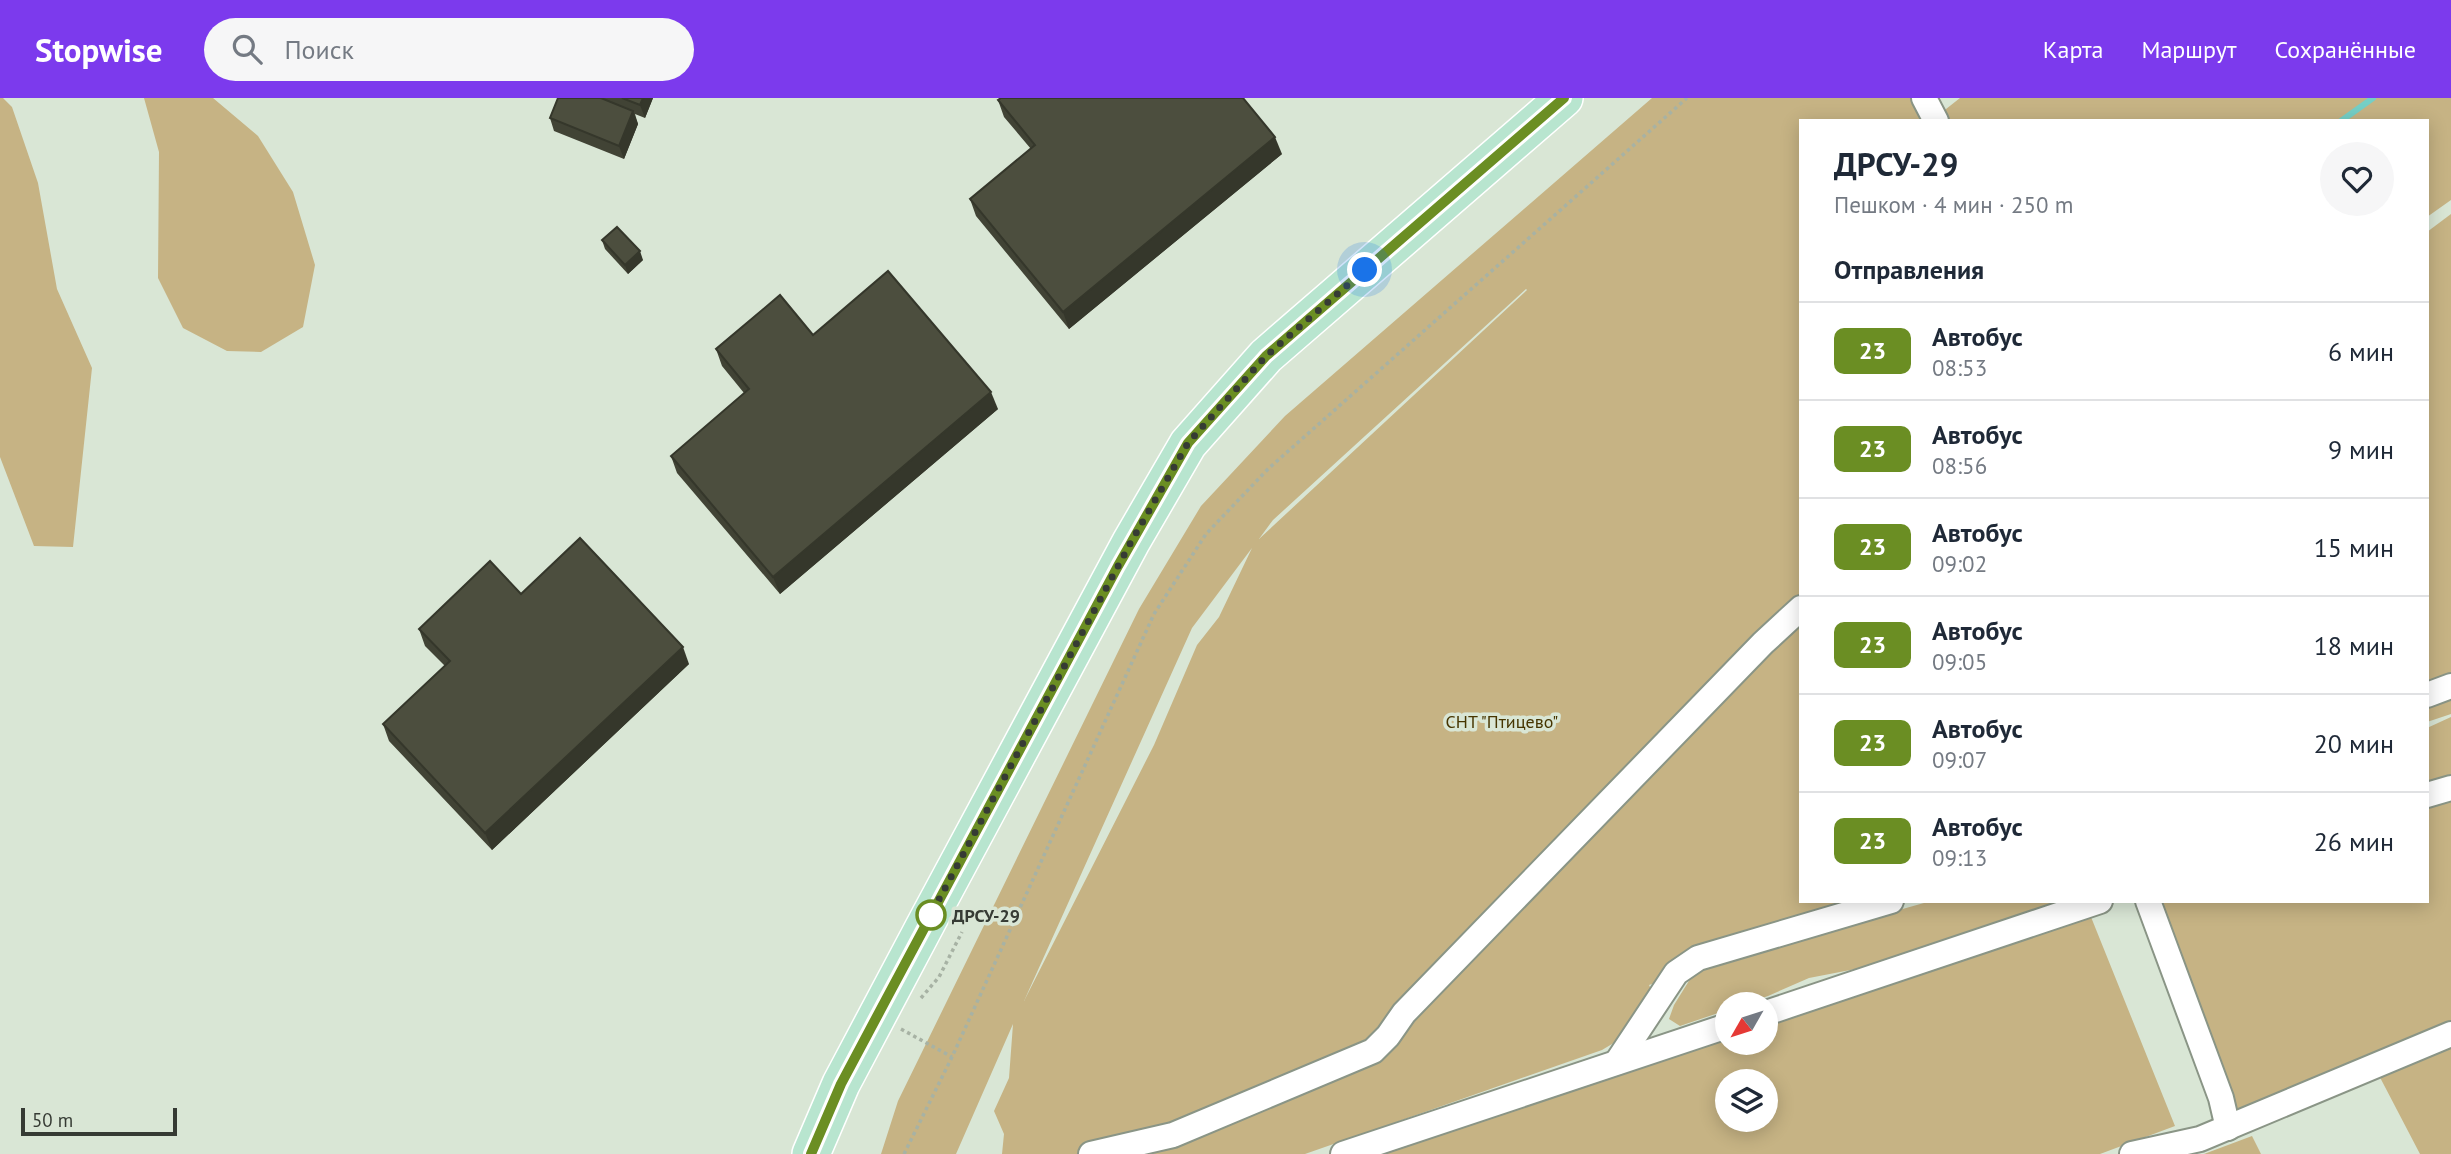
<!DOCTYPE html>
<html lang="ru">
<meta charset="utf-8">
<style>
:root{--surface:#fff;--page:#f6f6f7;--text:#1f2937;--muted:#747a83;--line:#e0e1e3;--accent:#7c3aed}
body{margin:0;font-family:"PT Sans",sans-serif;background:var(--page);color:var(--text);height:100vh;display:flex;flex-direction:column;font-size:26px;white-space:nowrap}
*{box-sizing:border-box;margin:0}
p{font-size:23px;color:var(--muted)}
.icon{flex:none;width:38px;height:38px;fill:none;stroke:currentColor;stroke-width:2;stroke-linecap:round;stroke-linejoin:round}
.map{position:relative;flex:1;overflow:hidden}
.panel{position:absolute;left:1799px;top:21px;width:630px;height:784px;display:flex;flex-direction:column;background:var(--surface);border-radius:0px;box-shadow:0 4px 18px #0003}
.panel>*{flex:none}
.badge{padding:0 14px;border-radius:10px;font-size:24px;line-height:46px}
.needle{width:46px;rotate:231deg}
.buttons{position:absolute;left:1715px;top:894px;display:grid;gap:14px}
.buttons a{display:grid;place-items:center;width:63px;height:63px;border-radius:50%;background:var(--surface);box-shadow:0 4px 18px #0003;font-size:35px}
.scale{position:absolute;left:21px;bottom:18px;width:156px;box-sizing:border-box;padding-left:7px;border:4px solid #363b34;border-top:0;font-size:19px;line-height:24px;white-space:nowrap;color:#363b34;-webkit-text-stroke:5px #d9e6d5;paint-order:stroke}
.you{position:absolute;width:35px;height:35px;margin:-18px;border:5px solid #fff;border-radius:50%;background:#1a73e8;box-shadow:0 0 0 10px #1a73e833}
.map>.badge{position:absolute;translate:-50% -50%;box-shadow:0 0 0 4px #fff}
h2{padding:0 35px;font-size:26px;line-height:63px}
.round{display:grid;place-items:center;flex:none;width:74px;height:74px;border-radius:37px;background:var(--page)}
.head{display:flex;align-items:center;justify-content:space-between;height:119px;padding:0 35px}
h1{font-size:33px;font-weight:700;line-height:52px}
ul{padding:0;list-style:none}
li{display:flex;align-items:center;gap:21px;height:98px;padding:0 35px;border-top:2px solid var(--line)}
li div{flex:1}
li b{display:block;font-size:26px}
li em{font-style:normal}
li .badge{min-width:77px;font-weight:700;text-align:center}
header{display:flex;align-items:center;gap:42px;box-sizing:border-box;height:98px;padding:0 35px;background:var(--accent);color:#fff}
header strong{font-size:33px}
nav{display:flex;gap:38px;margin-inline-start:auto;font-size:24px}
.search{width:490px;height:63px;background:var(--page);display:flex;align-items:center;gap:18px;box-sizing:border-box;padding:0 24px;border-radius:38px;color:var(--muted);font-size:26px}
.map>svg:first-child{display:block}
</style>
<header>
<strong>Stopwise</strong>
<div class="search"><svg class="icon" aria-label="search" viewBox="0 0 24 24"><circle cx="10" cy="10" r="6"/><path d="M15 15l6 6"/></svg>Поиск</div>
<nav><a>Карта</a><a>Маршрут</a><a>Сохранённые</a></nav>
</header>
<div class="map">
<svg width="2451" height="1056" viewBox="0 0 2451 1056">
<rect width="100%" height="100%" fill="#d9e6d5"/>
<!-- green -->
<g fill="#c6b384" fill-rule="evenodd">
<path d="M 0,0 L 3,0 L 12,9 L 38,85 L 57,191 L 92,270 L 73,449 L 34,448 L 0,359 Z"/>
<path d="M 144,0 L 213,0 L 258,38 L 293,94 L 315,167 L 303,229 L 261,254 L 227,253 L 183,230 L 158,180 L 159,54 Z"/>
<path d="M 1652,0 L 1917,0 L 1929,23 L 1801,23 L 1801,803 L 1898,803 L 1764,850 L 1931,803 L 2079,803 L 1871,868 L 1809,880 L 1768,898 L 1744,906 L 1727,906 L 1727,912 L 1680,928 L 1669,921 L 1674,907 L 1692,878 L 1708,867 L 1649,887 L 1653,895 L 1627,937 L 1602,952 L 1305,1056 L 1002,1056 L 1004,1036 L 994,1013 L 1009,980 L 1013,926 L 956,1056 L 881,1056 L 898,1003 L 1139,511 L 1201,408 L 1285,318 ZM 1526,191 L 1527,192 L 1259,441 L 1273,422 ZM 1252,450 L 1219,519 L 1197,547 L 1154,647 L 1024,903 L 1192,530 Z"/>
<path d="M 1960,0 L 2451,0 L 2451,102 L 2427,119 L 2427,23 L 1941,23 L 1941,15 Z"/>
<path d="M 2451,116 L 2451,616 L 2427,624 L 2427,134 Z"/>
<path d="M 2451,619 L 2451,683 L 2427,690 L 2427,630 Z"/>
<path d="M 2451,699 L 2451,1056 L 2420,1056 L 2373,966 L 2230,1016 L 2152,803 L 2427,803 L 2427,707 Z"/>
<path d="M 2091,819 L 2175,1028 L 2100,1056 L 1377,1056 L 1727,940 L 1727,945 L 1766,945 L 1766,927 ZM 1727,984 L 1766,984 L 1766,1022 L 1727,1022 Z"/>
<path d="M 2252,1038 L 2261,1056 L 2204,1056 Z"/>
</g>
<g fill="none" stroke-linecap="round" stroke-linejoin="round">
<!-- stream -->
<path stroke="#75cfc6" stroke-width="6" d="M 2341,23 L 2373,0"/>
<defs>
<g id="street">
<path d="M 1924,0 L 1936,23"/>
<path d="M 2427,597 L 2451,588"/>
<path d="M 2427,697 L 2451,690"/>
<path d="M 2148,803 L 2221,1000 L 2228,1030"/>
<path d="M 1766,915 L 2100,803"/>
<path d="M 1617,964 L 1676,875 L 1698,860 L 1891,803"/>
<path d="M 1091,1056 L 1173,1037 L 1373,953 L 1388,938 L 1404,915 L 1763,545 L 1801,510"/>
<path d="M 1343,1056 L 1727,928"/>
<path d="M 2132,1056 L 2200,1041 L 2451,936"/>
</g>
<path id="primary" d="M 811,1056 L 841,986 L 929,820 L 1131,444 L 1188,346 L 1266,258 L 1564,0"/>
</defs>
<!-- street casing -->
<use href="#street" stroke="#8a9586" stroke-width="28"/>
<!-- primary casing -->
<use href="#primary" stroke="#fff" stroke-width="40"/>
<!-- path -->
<g stroke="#a7b2a4" stroke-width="3.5" stroke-dasharray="3.5 3.5" stroke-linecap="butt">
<path d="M 921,900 L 939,879 L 962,834"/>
<path d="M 901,931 L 952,959"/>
<path d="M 904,1056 L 952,959 L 1154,516 L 1206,436 L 1268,371 L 1687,0"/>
</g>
<!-- street -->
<use href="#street" stroke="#fff" stroke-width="24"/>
<!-- primary -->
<use href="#primary" stroke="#b8e5cf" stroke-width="37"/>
</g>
<!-- wall -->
<g fill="#414335">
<path d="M 558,0 L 653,0 L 645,20 L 635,16 L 638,26 L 624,61 L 554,33 L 550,20 Z"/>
<path d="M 998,2 L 1282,56 L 1069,231 L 976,118 L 970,101 L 1031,51 L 1004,19 Z"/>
<path d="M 602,142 L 643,162 L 628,176 L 605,151 Z"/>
<path d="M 813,237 L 998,311 L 780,496 L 677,375 L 671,358 L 744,295 L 722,268 L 716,251 Z"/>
<path d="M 521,496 L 689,566 L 492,752 L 389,643 L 383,626 L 445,568 L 425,548 L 419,531 Z"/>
</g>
<!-- shaded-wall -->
<g fill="#35372b">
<path d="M 643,0 L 653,0 L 645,20 L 640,7 Z"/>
<path d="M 633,13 L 638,26 L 624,61 L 619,48 Z"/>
<path d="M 1275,39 L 1282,56 L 1069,231 L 1063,214 Z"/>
<path d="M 640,153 L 643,162 L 628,176 L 625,167 Z"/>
<path d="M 991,294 L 998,311 L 780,496 L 773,479 Z"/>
<path d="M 683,549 L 689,566 L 492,752 L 485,735 Z"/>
</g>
<!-- building -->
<g fill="#4c4e3e" stroke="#35372b" stroke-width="2">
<path d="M 558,0 L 601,0 L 633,13 L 619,48 L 550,20 Z"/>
<path d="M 622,0 L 643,0 L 640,7 Z"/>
<path d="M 1001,0 L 1243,0 L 1275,39 L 1063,214 L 970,101 L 1035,47 L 998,2 Z"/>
<path d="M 617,129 L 640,153 L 625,167 L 602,142 Z"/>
<path d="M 888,173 L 991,294 L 773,479 L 671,358 L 749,291 L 716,251 L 780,197 L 813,237 Z"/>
<path d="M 580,440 L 683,549 L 485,735 L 383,626 L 450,563 L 419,531 L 490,463 L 521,496 Z"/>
</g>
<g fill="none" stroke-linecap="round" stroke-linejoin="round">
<defs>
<path id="line" d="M 811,1056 L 841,986 L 890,894 L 1118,468 L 1188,345 L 1266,258 L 1564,0"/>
</defs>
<!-- line casing -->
<use href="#line" stroke="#fff" stroke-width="16"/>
<!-- line -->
<use href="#line" stroke="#6b8e23" stroke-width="10"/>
<!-- walk -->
<path stroke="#363b34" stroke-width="7" stroke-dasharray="0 12.6" d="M 931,817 L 929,820 L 1131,444 L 1188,345 L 1266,258 L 1365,172"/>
</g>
<!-- markers -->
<circle fill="#fff" stroke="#6b8e23" stroke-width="3.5" cx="931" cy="817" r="14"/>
<g text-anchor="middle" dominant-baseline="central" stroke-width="7" stroke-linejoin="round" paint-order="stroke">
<!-- park labels -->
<g font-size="18" fill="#463500" stroke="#d9e6d5">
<text x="1502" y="623">СНТ "Птицево"</text>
</g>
<!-- stop labels -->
<g font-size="18" font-weight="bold" fill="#363b34" stroke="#d9e6d5" text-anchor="start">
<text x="952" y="817">ДРСУ-29</text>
</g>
</g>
</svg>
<div class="buttons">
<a><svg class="needle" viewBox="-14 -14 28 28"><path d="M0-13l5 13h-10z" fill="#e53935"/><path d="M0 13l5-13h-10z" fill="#747a83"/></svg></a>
<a><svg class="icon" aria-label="layers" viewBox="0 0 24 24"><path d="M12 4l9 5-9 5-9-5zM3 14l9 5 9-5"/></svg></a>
</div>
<div class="scale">50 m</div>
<div class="you" style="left:1365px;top:172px"></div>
<section class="panel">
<div class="head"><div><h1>ДРСУ-29</h1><p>Пешком · 4 мин · 250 m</p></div><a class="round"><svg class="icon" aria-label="heart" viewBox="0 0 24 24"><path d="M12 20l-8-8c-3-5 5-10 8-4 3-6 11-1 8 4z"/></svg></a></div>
<h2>Отправления</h2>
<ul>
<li><span class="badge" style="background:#6b8e23;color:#fff">23</span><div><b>Автобус</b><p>08:53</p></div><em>6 мин</em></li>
<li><span class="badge" style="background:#6b8e23;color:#fff">23</span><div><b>Автобус</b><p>08:56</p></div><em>9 мин</em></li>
<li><span class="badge" style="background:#6b8e23;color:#fff">23</span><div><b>Автобус</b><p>09:02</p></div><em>15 мин</em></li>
<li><span class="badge" style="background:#6b8e23;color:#fff">23</span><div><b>Автобус</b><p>09:05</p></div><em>18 мин</em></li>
<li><span class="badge" style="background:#6b8e23;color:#fff">23</span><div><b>Автобус</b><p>09:07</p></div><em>20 мин</em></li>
<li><span class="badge" style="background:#6b8e23;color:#fff">23</span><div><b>Автобус</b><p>09:13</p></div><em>26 мин</em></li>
</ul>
</section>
</div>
